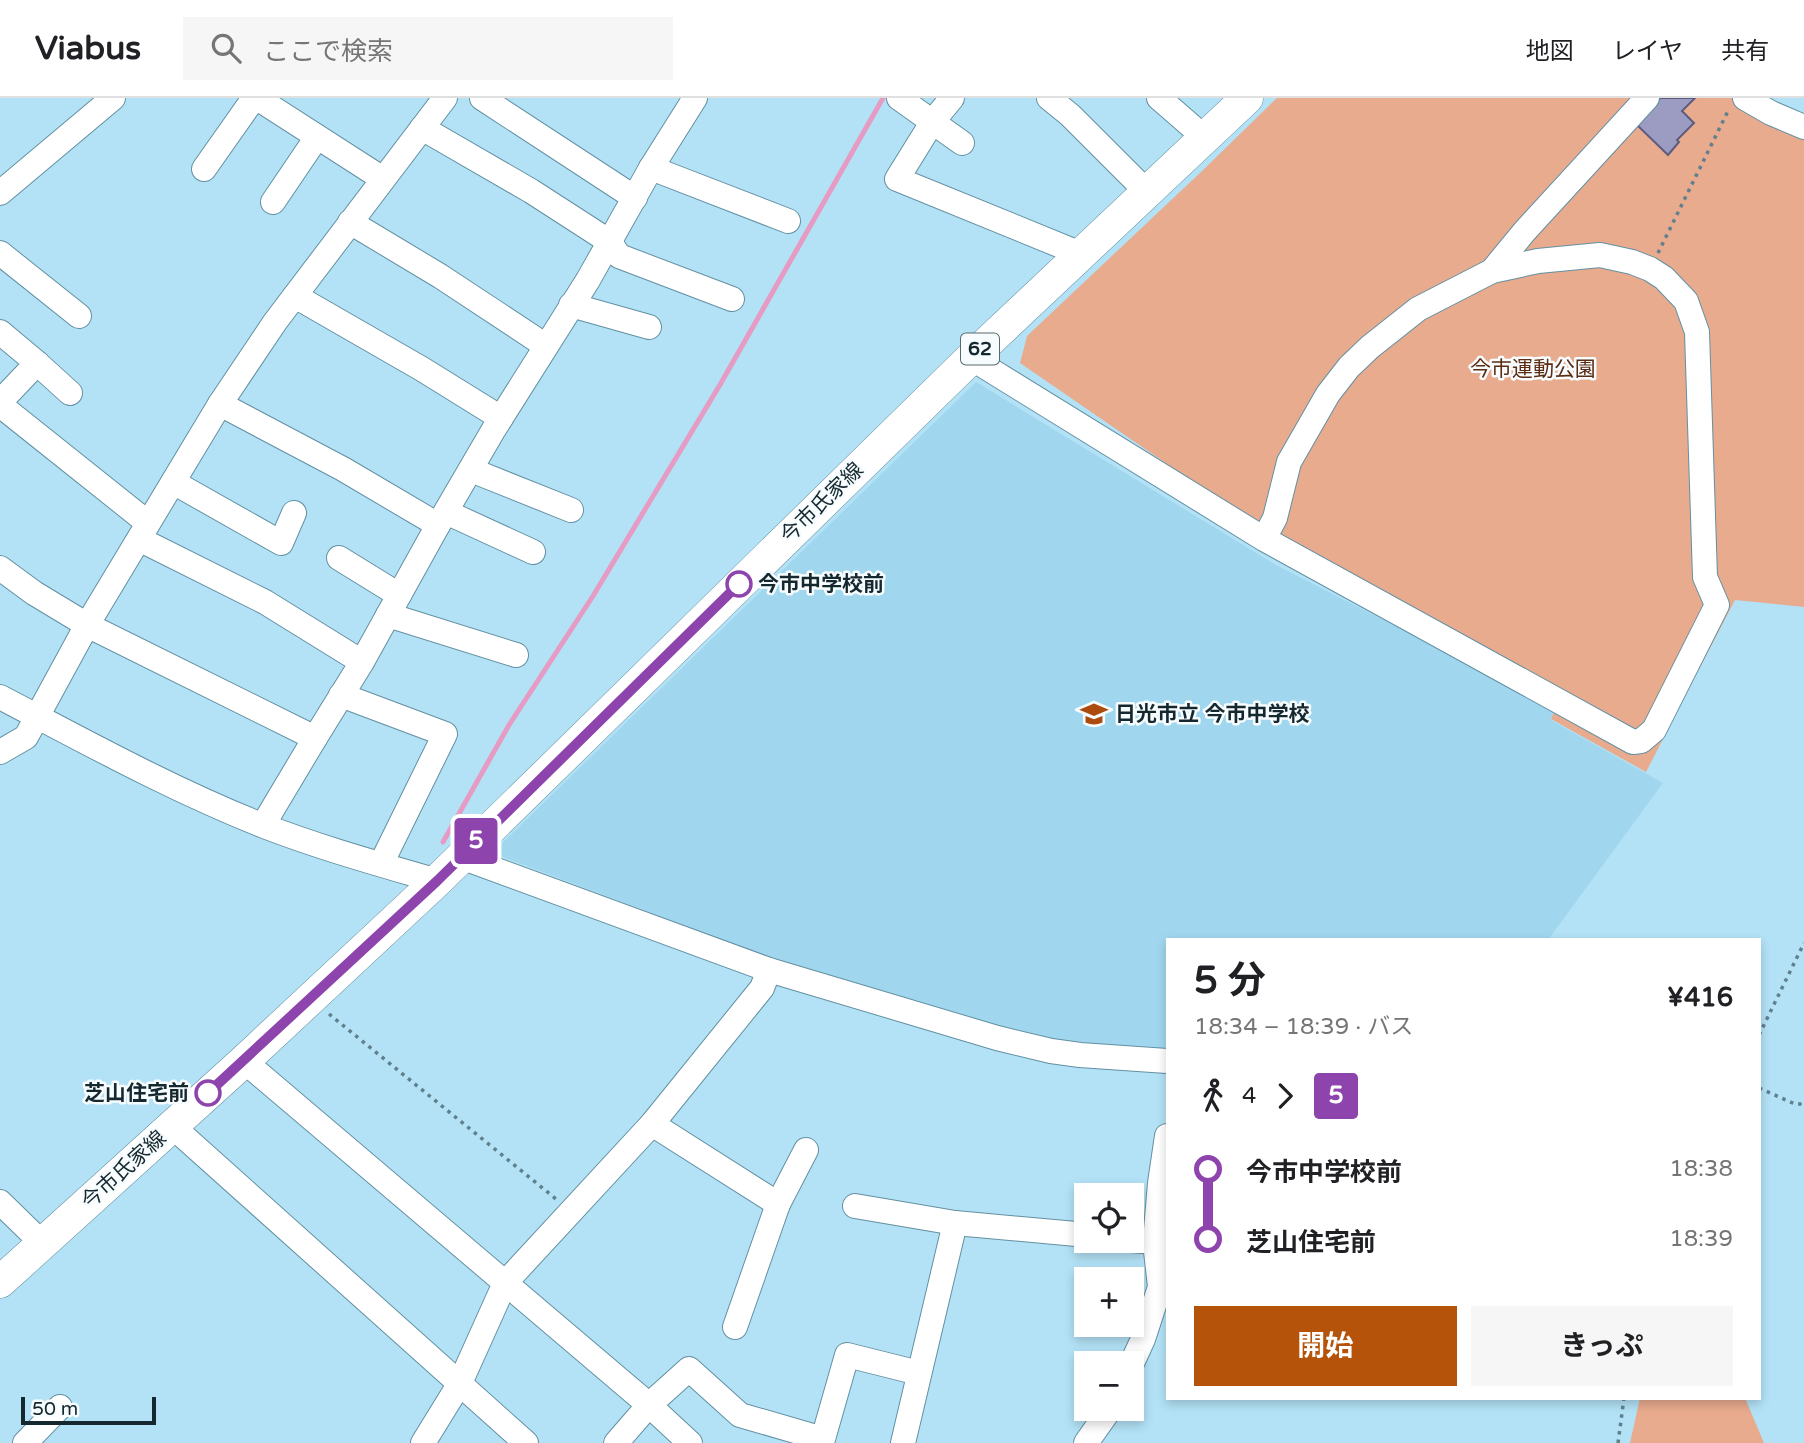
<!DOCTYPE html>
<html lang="ja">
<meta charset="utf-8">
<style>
:root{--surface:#fff;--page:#f6f6f6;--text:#202124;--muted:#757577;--line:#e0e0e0;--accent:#b45309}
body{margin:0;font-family:"Varela Round","Noto Sans JP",sans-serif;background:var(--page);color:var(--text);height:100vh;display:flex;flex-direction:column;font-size:26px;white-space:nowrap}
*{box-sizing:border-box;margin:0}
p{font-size:23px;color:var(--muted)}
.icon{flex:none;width:38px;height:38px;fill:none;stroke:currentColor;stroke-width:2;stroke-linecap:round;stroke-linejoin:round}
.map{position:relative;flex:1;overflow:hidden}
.drawer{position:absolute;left:1166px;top:840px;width:595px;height:462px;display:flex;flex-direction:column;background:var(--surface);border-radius:0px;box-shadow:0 4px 10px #0003}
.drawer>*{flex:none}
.badge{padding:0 14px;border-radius:5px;font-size:24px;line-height:46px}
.controls{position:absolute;left:1074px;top:1085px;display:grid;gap:14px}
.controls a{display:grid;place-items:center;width:70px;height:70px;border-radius:0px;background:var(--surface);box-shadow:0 4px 10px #0003;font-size:35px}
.scale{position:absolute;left:21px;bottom:18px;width:135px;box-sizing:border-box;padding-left:7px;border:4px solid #15282f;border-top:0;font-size:19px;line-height:24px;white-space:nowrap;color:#15282f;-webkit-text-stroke:5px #f7fcfe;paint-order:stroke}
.map>.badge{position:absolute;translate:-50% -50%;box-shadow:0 0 0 4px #fff}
.legs{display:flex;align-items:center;gap:10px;height:77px;padding:0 28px;font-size:23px}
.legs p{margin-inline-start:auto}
.summary{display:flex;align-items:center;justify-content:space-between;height:119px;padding:0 28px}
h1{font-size:38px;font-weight:700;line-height:52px}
.button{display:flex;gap:14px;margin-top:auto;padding:14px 28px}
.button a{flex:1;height:80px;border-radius:0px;background:var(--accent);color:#fff;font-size:28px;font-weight:700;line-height:80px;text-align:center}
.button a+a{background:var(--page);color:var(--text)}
ul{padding:0 28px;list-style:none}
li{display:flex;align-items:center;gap:24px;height:70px;font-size:26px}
li i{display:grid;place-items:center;width:10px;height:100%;margin:0 9px;background:currentColor}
li i::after{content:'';width:18px;height:18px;margin:-9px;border:5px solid;border-radius:50%;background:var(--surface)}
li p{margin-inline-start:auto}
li:first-child i{background:linear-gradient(#0000 50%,currentColor 0)}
li:last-child i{background:linear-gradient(currentColor 50%,#0000 0)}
header{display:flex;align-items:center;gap:42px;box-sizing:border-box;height:98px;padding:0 35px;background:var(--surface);border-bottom:2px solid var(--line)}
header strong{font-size:33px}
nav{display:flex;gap:38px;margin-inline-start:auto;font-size:24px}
.search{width:490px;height:63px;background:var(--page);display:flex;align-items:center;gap:18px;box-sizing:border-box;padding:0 24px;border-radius:0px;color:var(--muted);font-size:26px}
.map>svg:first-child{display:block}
</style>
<header>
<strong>Viabus</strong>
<div class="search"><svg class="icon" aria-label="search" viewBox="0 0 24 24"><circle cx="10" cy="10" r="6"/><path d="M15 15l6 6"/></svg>ここで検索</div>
<nav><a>地図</a><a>レイヤ</a><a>共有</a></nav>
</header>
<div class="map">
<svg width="1804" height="1345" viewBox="0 0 1804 1345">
<rect width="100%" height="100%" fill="#b3e2f6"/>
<!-- built -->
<path fill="#a0d7ef" d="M 976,284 L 1276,467 L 1556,610 L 1551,622 L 1663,685 L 1548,842 L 1167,842 L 1167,954 L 1086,947 L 1013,933 L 788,866 L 492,755 Z"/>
<!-- green -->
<g fill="#e8ab8e">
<path d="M 1277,0 L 1763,0 L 1804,19 L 1804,509 L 1735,502 L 1646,674 L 1551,621 L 1556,610 L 1244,419 L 1020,265 L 1027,238 L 1202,73 Z"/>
<path d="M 1640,1300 L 1745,1300 L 1764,1345 L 1630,1345 Z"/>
</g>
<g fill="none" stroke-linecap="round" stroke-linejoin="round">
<!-- stream -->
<path stroke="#e69bc4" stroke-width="5" d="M 443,744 L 509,627 L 593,498 L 721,285 L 883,0"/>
</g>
<!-- building -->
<path fill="#9c9bc2" stroke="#5d5c7f" stroke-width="2" d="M 1660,0 L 1695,0 L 1682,13 L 1694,25 L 1677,42 L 1679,44 L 1668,57 L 1636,26 Z"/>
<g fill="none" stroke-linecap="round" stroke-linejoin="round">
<defs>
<g id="minor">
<path d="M 257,0 L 383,81"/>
<path d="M 482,0 L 635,100"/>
<path d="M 899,0 L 962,45"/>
<path d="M 952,0 L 933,23 L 897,81 L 1081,156"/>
<path d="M 1049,0 L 1070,17 L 1147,94"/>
<path d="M 1159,0 L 1205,40"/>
<path d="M 1745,0 L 1771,15 L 1804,29"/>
<path d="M 422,30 L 531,93 L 610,144 L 619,158 L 732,201"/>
<path d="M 651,70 L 788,123"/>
<path d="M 204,71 L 254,0"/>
<path d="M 0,95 L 113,0"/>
<path d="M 273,104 L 317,39"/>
<path d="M 350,124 L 440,178 L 546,248"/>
<path d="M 0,155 L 79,218"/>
<path d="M 1492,173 L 1524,134 L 1647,0"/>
<path d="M 295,198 L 422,271 L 501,320"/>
<path d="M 571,207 L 649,229"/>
<path d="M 0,234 L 37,265 L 0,304"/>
<path d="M 971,260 L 1264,441 L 1633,644 L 1641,643 L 1654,632 L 1717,507 L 1705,479 L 1697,234 L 1686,203 L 1664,180 L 1650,171 L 1632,164 L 1600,157 L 1538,163 L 1492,173 L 1418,211 L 1370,249 L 1349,269 L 1328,296 L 1289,364 L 1275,420 L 1264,441"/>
<path d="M 37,265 L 70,295"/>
<path d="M 220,306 L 343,371 L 438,427"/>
<path d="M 0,307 L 148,425"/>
<path d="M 471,372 L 571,412"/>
<path d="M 173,384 L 281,445 L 294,415"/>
<path d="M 446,414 L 533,454"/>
<path d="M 139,441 L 265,504 L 362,564"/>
<path d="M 339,460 L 399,497"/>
<path d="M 0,470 L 34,495 L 87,527 L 315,640"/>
<path d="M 388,517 L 516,557"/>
<path d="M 341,597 L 445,636 L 381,766"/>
<path d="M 0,599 C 86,644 173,692 264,728 C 321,750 379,766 437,783"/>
<path d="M 0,654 L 26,639 L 87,527 L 220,306 L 275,224 L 445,0"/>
<path d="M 263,727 L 315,640 L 362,564 L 438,427 L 494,331 L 588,182 L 651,70 L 695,0"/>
<path d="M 461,759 L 769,872 L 997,940 L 1051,953 L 1080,957 L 1167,963"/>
<path d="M 244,963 L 649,1307 L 690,1345"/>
<path d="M 652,1026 L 778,1106"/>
<path d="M 172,1028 L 526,1345"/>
<path d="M 0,1104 L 43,1146"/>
<path d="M 855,1108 L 955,1125 L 1087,1137"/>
<path d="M 1132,1142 L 1155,1144"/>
<path d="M 735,1229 L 778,1106 L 806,1052"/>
<path d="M 1132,1265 L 1143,1241 L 1160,1189 L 1155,1144 L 1160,1085 L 1167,1038"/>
<path d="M 25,1345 L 60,1309"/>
<path d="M 423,1345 L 460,1285 L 505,1185 L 652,1026 L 762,890 L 769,872"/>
<path d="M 616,1345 L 649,1307 L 689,1271 L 740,1317 L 823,1341 L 847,1257 L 919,1275"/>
<path d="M 903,1345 L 955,1125"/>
<path d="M 1086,1345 L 1110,1311"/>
</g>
<path id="major" d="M 0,1184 L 244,963 L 437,783 L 971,260 L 1247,0"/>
</defs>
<!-- minor casing -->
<use href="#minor" stroke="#6390a2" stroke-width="26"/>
<!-- major casing -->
<use href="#major" stroke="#6390a2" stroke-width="33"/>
<!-- path -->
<g stroke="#60808d" stroke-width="3.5" stroke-dasharray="3.5 5" stroke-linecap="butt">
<path d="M 1658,155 L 1729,11"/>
<path d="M 329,916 L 556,1101"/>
<path d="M 1759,937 L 1804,845"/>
<path d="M 1759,990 L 1795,1006 L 1804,1006"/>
<path d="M 1618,1345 L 1624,1300"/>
</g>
<!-- minor -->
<use href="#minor" stroke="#fff" stroke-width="24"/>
<!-- major -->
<use href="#major" stroke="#fff" stroke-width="32"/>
</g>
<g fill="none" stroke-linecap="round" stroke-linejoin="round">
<defs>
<path id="line-1" d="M 208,995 L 437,783 L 739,486"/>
</defs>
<!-- line-1 casing -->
<use href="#line-1" stroke="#fff" stroke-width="16"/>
<!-- line-1 -->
<use href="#line-1" stroke="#8e44ad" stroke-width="10"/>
</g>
<!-- icons -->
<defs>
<symbol id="school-bare" viewBox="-9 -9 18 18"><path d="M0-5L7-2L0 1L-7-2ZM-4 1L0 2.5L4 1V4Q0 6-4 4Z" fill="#ad4b0d" stroke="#f7fcfe" stroke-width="2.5" paint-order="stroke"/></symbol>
</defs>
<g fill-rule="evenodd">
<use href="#school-bare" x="1075" y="597" width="38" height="38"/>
</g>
<!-- markers -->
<g fill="#fff" stroke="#8e44ad" stroke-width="3.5">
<circle cx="739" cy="486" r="12"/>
<circle cx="208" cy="995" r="12"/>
</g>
<g text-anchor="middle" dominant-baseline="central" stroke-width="5" stroke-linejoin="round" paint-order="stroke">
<!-- shield labels -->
<rect fill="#f7fcfe" stroke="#59686d" stroke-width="2" x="961" y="235.5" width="38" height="31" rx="5"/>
<g font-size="19" font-weight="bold" fill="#15282f">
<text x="980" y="251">62</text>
</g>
<!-- park labels -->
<g font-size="21" fill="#5c2c13" stroke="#f7fcfe">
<text x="1533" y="271">今市運動公園</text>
</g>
<!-- street labels -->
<g font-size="21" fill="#15282f" stroke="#f7fcfe">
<text transform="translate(822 405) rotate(-44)">今市氏家線</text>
<text transform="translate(124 1072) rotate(-42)">今市氏家線</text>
</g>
<!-- stop labels -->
<g font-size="21" font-weight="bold" fill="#15282f" stroke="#f7fcfe" text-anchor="start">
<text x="758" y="486">今市中学校前</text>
<text x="189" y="995" text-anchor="end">芝山住宅前</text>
</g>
<!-- poi labels -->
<g font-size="21" font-weight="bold" fill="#15282f" stroke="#f7fcfe" text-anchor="start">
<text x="1115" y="616">日光市立 今市中学校</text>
</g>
</g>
</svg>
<div class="controls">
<a><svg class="icon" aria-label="locate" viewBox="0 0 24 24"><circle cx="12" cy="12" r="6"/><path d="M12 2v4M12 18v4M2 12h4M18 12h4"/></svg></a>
<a>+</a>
<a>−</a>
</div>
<div class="scale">50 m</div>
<b class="badge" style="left:476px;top:743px;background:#8e44ad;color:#fff">5</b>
<section class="drawer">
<div class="summary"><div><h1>5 分</h1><p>18:34 – 18:39 · バス</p></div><b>¥416</b></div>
<div class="legs"><svg class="icon" aria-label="walk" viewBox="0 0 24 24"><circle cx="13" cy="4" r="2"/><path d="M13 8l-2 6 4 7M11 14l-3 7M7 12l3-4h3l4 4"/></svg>4<svg class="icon" aria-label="forward" viewBox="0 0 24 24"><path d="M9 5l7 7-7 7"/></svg><b class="badge" style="background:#8e44ad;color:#fff">5</b></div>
<ul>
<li><i style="color:#8e44ad"></i><b>今市中学校前</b><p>18:38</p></li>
<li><i style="color:#8e44ad"></i><b>芝山住宅前</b><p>18:39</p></li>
</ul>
<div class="button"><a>開始</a><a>きっぷ</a></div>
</section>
</div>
